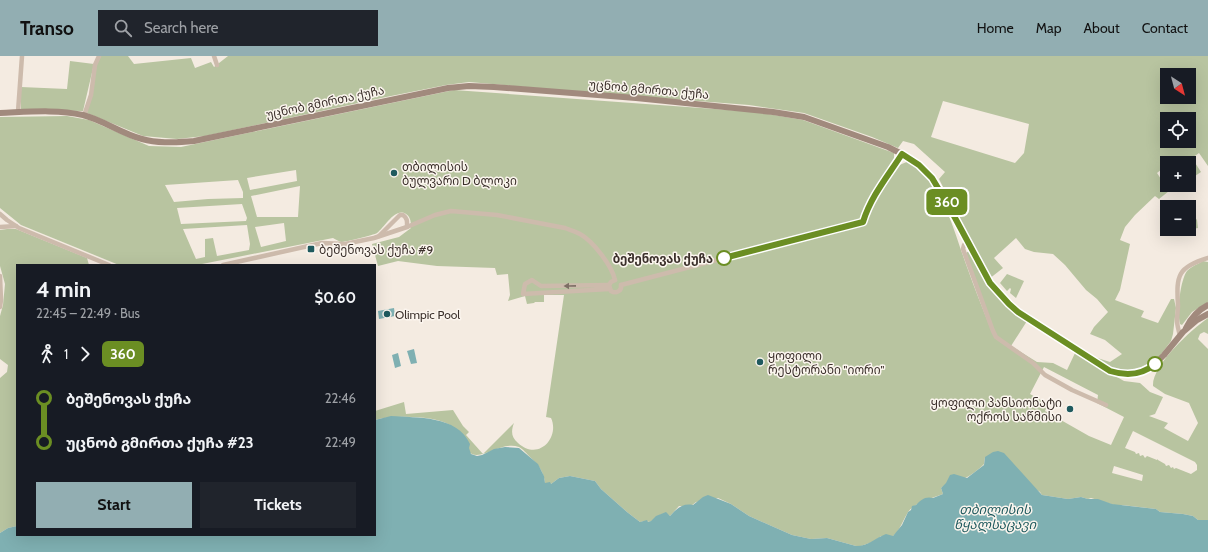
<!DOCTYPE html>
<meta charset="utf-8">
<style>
:root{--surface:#171b24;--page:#20242c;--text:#f1f3f6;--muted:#9ea1a6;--accent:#92aeb2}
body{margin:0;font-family:Cabin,"Noto Sans Georgian",sans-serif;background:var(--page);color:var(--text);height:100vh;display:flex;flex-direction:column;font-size:15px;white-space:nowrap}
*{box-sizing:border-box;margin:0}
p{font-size:13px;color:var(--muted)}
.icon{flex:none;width:22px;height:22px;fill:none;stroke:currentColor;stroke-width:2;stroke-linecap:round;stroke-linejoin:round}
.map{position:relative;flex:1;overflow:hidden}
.drawer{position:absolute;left:16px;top:208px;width:360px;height:272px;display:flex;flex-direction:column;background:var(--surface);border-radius:0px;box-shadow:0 4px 16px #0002}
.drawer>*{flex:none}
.badge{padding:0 8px;border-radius:6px;font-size:14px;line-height:26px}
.needle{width:26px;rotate:144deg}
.buttons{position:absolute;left:1160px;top:12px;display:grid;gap:8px}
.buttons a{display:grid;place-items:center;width:36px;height:36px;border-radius:0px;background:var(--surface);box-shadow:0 4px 16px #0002;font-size:20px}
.map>.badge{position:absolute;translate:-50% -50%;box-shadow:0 0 0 2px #fff}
.legs{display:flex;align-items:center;gap:6px;height:44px;padding:0 20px;font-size:13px}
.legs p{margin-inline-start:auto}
.head{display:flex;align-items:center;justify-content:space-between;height:68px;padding:0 20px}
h1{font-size:22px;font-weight:700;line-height:30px}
.primary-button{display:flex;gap:8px;margin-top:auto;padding:8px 20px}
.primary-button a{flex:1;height:46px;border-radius:0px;background:var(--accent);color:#111;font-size:16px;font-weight:700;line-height:46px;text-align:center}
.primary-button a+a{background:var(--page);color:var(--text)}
ul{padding:0 20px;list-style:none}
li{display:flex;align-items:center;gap:14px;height:44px;font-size:15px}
li i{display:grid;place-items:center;width:6px;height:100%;margin:0 5px;background:currentColor}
li i::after{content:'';width:10px;height:10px;margin:-5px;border:3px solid;border-radius:50%;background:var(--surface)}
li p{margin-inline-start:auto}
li:first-child i{background:linear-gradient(#0000 50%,currentColor 0)}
li:last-child i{background:linear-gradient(currentColor 50%,#0000 0)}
header{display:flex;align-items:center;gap:24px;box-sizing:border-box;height:56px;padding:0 20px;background:var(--accent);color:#111}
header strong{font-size:19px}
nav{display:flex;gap:22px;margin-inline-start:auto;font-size:14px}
.search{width:280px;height:36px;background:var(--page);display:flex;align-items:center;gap:10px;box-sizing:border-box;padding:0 14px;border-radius:0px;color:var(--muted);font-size:15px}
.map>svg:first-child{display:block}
</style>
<header>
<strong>Transo</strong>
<div class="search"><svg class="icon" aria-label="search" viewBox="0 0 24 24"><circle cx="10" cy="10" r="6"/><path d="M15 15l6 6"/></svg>Search here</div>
<nav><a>Home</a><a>Map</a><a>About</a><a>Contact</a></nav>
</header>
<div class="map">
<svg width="1208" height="496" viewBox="0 0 1208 496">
<rect width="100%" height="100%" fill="#f4ebe1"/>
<!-- green -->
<g fill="#b8c4a0" fill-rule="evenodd">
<path d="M 101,0 L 128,0 L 134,8 L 191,2 L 195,12 L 211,6 L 214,11 L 228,0 L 1208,0 L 1208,110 L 1199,97 L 1192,102 L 1201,116 L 1189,124 L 1189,107 L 1167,107 L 1167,109 L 1157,117 L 1169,135 L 1159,143 L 1155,140 L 1135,159 L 1125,171 L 1120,184 L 1130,188 L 1120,234 L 1115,244 L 1144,255 L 1141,261 L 1158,267 L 1171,243 L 1174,243 L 1176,252 L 1173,278 L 1171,285 L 1159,301 L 1141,312 L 1126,315 L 1108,311 L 1088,299 L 1110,306 L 1122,298 L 1105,284 L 1090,278 L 1094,271 L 1108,256 L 1097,243 L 1086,234 L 1065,209 L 1053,198 L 1034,196 L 1025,193 L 1016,182 L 994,202 L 1003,212 L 989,223 L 939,123 L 945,116 L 914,88 L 903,85 L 898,92 L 872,81 L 804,57 L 749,49 L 595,37 L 469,26 L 446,29 L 386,41 L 205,80 L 177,83 L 143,80 L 87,57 L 96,10 ZM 1167,19 L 1189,19 L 1189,41 L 1167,41 ZM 943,45 L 1029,68 L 1024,97 L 1015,107 L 931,81 ZM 1167,63 L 1189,63 L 1189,85 L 1167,85 Z"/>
<path d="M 70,5 L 94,8 L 83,55 L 21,54 L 21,31 L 67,33 Z"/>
<path d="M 454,34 L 756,56 L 803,64 L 894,97 L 894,107 L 897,110 L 909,105 C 945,133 952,170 967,211 C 974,231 982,251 990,271 L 966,198 L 967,196 L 970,196 C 986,223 999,247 1027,265 L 1011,290 L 1037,306 L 1053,307 L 1067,314 L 1075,297 L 1124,325 L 1140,327 L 1150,336 L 1163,341 L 1155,358 L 1149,360 L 1168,367 L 1164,372 L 1188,385 L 1198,367 L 1189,347 L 1165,338 L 1153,330 C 1152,309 1191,274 1208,262 L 1208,278 L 1204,276 L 1200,278 L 1198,283 L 1208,293 L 1208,464 L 1198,464 L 1193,460 L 1183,458 L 1160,456 L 1156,453 L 1122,449 L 1121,451 L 1091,442 L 1088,443 L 1081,441 L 1068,443 L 1042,439 L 1040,436 L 985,401 L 984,408 C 979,413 972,419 965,422 C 956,426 949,425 941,432 L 943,438 C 931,443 913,446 907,458 C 902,466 900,474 893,480 L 881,480 L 875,485 L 861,490 L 856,490 L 827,482 L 811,483 L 792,479 L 749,460 L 731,448 L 718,442 L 696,446 L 691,450 L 679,450 L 670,460 L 666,457 C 664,457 662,458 660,459 C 654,462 652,468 645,465 L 640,466 L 627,456 L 601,433 L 595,425 L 570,420 L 559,422 L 551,428 L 545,427 C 544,416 538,408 530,401 C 527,398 523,393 519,391 C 502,385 484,403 472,398 C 465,395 460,376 453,371 C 438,359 393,359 375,364 L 375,355 L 404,346 L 406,358 L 453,354 L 463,370 L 469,376 L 466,379 L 483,398 L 514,367 C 511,375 511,381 518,387 C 539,406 560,381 551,362 L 546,361 L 564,239 L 544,239 L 544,246 L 535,246 L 534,247 L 527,248 L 525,240 L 508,245 L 510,239 L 508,218 L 497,219 L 495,212 L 437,210 L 398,205 L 378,210 L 372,188 L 399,181 L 411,172 C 411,167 411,161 406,158 C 395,151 385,171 377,177 C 374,179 345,186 341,186 C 338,185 335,183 333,182 L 197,209 L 119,209 L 21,169 L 0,152 L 0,61 L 67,60 L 89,64 L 149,90 L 181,91 ZM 296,114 L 297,125 L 250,134 L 247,122 ZM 238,124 L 243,136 L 243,142 L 208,143 L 174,146 L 165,129 ZM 300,130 L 298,161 L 257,161 L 251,140 ZM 242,148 L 247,162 L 246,165 L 181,168 L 177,152 ZM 284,167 L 286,185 L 261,191 L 255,171 ZM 247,169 L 250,188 L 249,194 L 217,200 L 213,182 L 205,183 L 205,201 L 196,203 L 183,173 ZM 1044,311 L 1098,339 L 1097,347 L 1124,361 L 1111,389 L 1089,380 L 1045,355 L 1048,348 L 1030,338 ZM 1133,375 L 1195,406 L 1197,409 L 1197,414 L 1191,418 L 1176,412 L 1174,413 L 1173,411 L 1171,412 L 1169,409 L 1166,410 L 1165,408 L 1158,404 L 1158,403 L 1157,404 L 1147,400 L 1145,402 L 1143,399 L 1140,400 L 1139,397 L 1136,398 L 1135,396 L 1125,392 ZM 1114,410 L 1143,419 L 1142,425 L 1112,417 Z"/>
<path d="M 1189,154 L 1197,164 L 1198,172 L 1192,173 L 1189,170 Z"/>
<path d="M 7,173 L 16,173 L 87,202 L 89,209 L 17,209 L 17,470 L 8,472 L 0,477 L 0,322 L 7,316 L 8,309 L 0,303 L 0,260 L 3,249 L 5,228 L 0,210 L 0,174 Z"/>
<path d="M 1203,205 L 1208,206 L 1208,246 L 1192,256 L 1182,269 L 1180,268 C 1177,255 1180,225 1187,215 C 1192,210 1198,208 1203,205 Z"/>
<path d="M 1007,218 L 1024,225 L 1016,242 L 1010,237 L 1011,233 L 1010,232 L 1007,235 L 1000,227 Z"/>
</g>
<!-- water -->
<g fill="#7fb0b2">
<path d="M 394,252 L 395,260 L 379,263 L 378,255 Z"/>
<path d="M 414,293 L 417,307 L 411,308 L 407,295 Z"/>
<path d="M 398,297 L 401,310 L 395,312 L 392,299 Z"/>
<path d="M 391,360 C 417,362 457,359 470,388 L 469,392 L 471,398 L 477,400 L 482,399 L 494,393 L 505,391 L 519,392 L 538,408 L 544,420 L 545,427 L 550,426 L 551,428 L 559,422 L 570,420 L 595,425 L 601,433 L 627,456 L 640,466 L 647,464 L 648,466 L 651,465 L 656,460 L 666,456 L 670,460 C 677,452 683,447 693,449 L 703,441 L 708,439 L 731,448 L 749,460 L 792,479 L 811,483 L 827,482 L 856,490 C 869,490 875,482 886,478 L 893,480 L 902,469 L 908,456 L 911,454 L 912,450 L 916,449 C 921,444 925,440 933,442 L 943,438 L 941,432 L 946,427 L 950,419 L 954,418 L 967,422 L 984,409 L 985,401 L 993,396 L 998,395 L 1004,397 L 1042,439 L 1068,443 L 1081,441 L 1088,443 L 1098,443 L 1112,448 L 1156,453 L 1160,456 L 1183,458 L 1193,460 L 1198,464 L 1208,464 L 1208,496 L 0,496 L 0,477 L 8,472 L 17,470 L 17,479 L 375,479 L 375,364 Z"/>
</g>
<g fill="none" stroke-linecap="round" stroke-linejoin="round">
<!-- minor -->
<g stroke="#cdbbac" stroke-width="4.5">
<path d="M 214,0 L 217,9"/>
<path d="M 18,56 L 22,0"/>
<path d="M 84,60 L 91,39 L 95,9 L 99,0"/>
<path d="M 0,158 L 7,164 L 19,172 L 109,209"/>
<path d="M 0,171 L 16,170"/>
<path d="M 379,180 L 400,159 L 403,159 C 408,163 407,166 407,171"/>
<path d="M 967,185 L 964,189 L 963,193 L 993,275 L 996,281 L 1033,307 L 1045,319 L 1072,334 L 1106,349"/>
<path d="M 223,209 L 322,187 L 345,188 L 374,182 L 407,171 L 435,159 L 451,155 L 497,159 L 565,172 C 570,174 575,175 580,178 C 593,185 612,210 615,224"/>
<path d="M 0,220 L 1,244 L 0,251"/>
<path d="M 615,224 L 611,226 L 609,229 L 611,235 C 616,238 622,235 621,229"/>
<path d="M 609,229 L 541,230 L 532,224 L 525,228 L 523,238 L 609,233"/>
<path d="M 621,229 L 863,166 C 871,140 888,120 902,98"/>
<path d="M 1180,280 C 1179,275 1177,270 1177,264 C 1177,259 1178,254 1178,249 C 1176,219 1178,211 1208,202"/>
</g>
<!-- secondary -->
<g stroke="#a18a7d" stroke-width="6">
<path d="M 0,57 C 27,56 56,53 83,59 C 103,64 122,78 142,83 C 159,88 177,86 194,85 L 448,32 L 469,30 L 494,31 L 636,42 L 773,56 L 804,61 L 888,91 L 902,98 L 919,109 L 933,122 L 947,147 L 990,227 L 1009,247 L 1018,256 L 1046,274 L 1110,315 L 1127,318 L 1139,317 L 1152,311 L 1164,299 L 1183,276 L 1197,264 L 1208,258"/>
<path d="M 1186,272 C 1191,262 1198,254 1208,249"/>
</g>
</g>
<!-- one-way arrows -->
<defs><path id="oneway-solid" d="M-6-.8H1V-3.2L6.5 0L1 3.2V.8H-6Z"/></defs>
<use fill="#7d6f65" href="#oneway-solid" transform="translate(570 230) rotate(179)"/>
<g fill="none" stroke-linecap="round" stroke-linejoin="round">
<defs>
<path id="line-1" d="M 724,202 L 863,166 C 871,140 888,120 902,98 L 919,109 L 932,122 L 947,147 L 990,227 L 1009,248 L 1018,256 L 1046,274 L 1110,315 C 1126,320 1142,319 1155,308"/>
</defs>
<!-- line-1 casing -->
<use href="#line-1" stroke="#fff" stroke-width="9"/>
<!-- line-1 -->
<use href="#line-1" stroke="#6b8e23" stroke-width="6"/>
</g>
<!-- markers -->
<g fill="#1f5a5e" stroke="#fbf5ee" stroke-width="1.5">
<circle cx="394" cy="117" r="4"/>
<rect x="307" y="189" width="8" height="8" rx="2"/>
<circle cx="387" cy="258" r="4"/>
<circle cx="760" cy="306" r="4"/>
<circle cx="1070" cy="353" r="4"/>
</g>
<g fill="#fff" stroke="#6b8e23" stroke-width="2">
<circle cx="724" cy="202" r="7"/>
<circle cx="1155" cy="308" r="7"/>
</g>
<g text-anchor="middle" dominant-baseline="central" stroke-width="3" stroke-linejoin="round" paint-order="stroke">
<!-- street labels -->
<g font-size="12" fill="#3b302b" stroke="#fbf5ee">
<text transform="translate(649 33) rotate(5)">უცნობ გმირთა ქუჩა</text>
<text transform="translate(325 46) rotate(-12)">უცნობ გმირთა ქუჩა</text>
</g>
<!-- poi labels -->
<g font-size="12" fill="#3b302b" stroke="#fbf5ee" text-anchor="start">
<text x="402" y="110">თბილისის<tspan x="402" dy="14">ბულვარი D ბლოკი</tspan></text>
<text x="319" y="193">ბეშენოვას ქუჩა #9</text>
<text x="395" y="258">Olimpic Pool</text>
<text x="768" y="299">ყოფილი<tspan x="768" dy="14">რესტორანი "იორი"</tspan></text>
<text x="1062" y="346" text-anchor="end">ყოფილი პანსიონატი<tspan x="1062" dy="14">ოქროს საწმისი</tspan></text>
</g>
<!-- stop labels -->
<g font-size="12" font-weight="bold" fill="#3b302b" stroke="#fbf5ee" text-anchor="end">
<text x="713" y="202">ბეშენოვას ქუჩა</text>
</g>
<!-- water labels -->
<g font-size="13" font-style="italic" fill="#1f5a5e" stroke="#fbf5ee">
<text x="995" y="453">თბილისის<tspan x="995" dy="15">წყალსაცავი</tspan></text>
</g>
</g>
</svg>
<div class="buttons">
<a><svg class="needle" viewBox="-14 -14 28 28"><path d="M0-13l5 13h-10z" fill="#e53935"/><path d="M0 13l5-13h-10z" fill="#9ea1a6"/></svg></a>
<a><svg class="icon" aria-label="locate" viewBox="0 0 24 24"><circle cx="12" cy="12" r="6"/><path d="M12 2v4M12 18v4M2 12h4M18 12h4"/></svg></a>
<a>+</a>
<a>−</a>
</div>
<b class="badge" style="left:947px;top:146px;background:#6b8e23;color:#fff">360</b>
<section class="drawer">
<div class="head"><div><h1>4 min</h1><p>22:45 – 22:49 · Bus</p></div><b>$0.60</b></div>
<div class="legs"><svg class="icon" aria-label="walk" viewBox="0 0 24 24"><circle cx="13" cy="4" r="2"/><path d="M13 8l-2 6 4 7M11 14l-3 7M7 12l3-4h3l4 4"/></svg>1<svg class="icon" aria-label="forward" viewBox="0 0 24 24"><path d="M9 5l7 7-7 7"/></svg><b class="badge" style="background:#6b8e23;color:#fff">360</b></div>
<ul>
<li><i style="color:#6b8e23"></i><b>ბეშენოვას ქუჩა</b><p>22:46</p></li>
<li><i style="color:#6b8e23"></i><b>უცნობ გმირთა ქუჩა #23</b><p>22:49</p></li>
</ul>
<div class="primary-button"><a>Start</a><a>Tickets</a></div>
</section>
</div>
